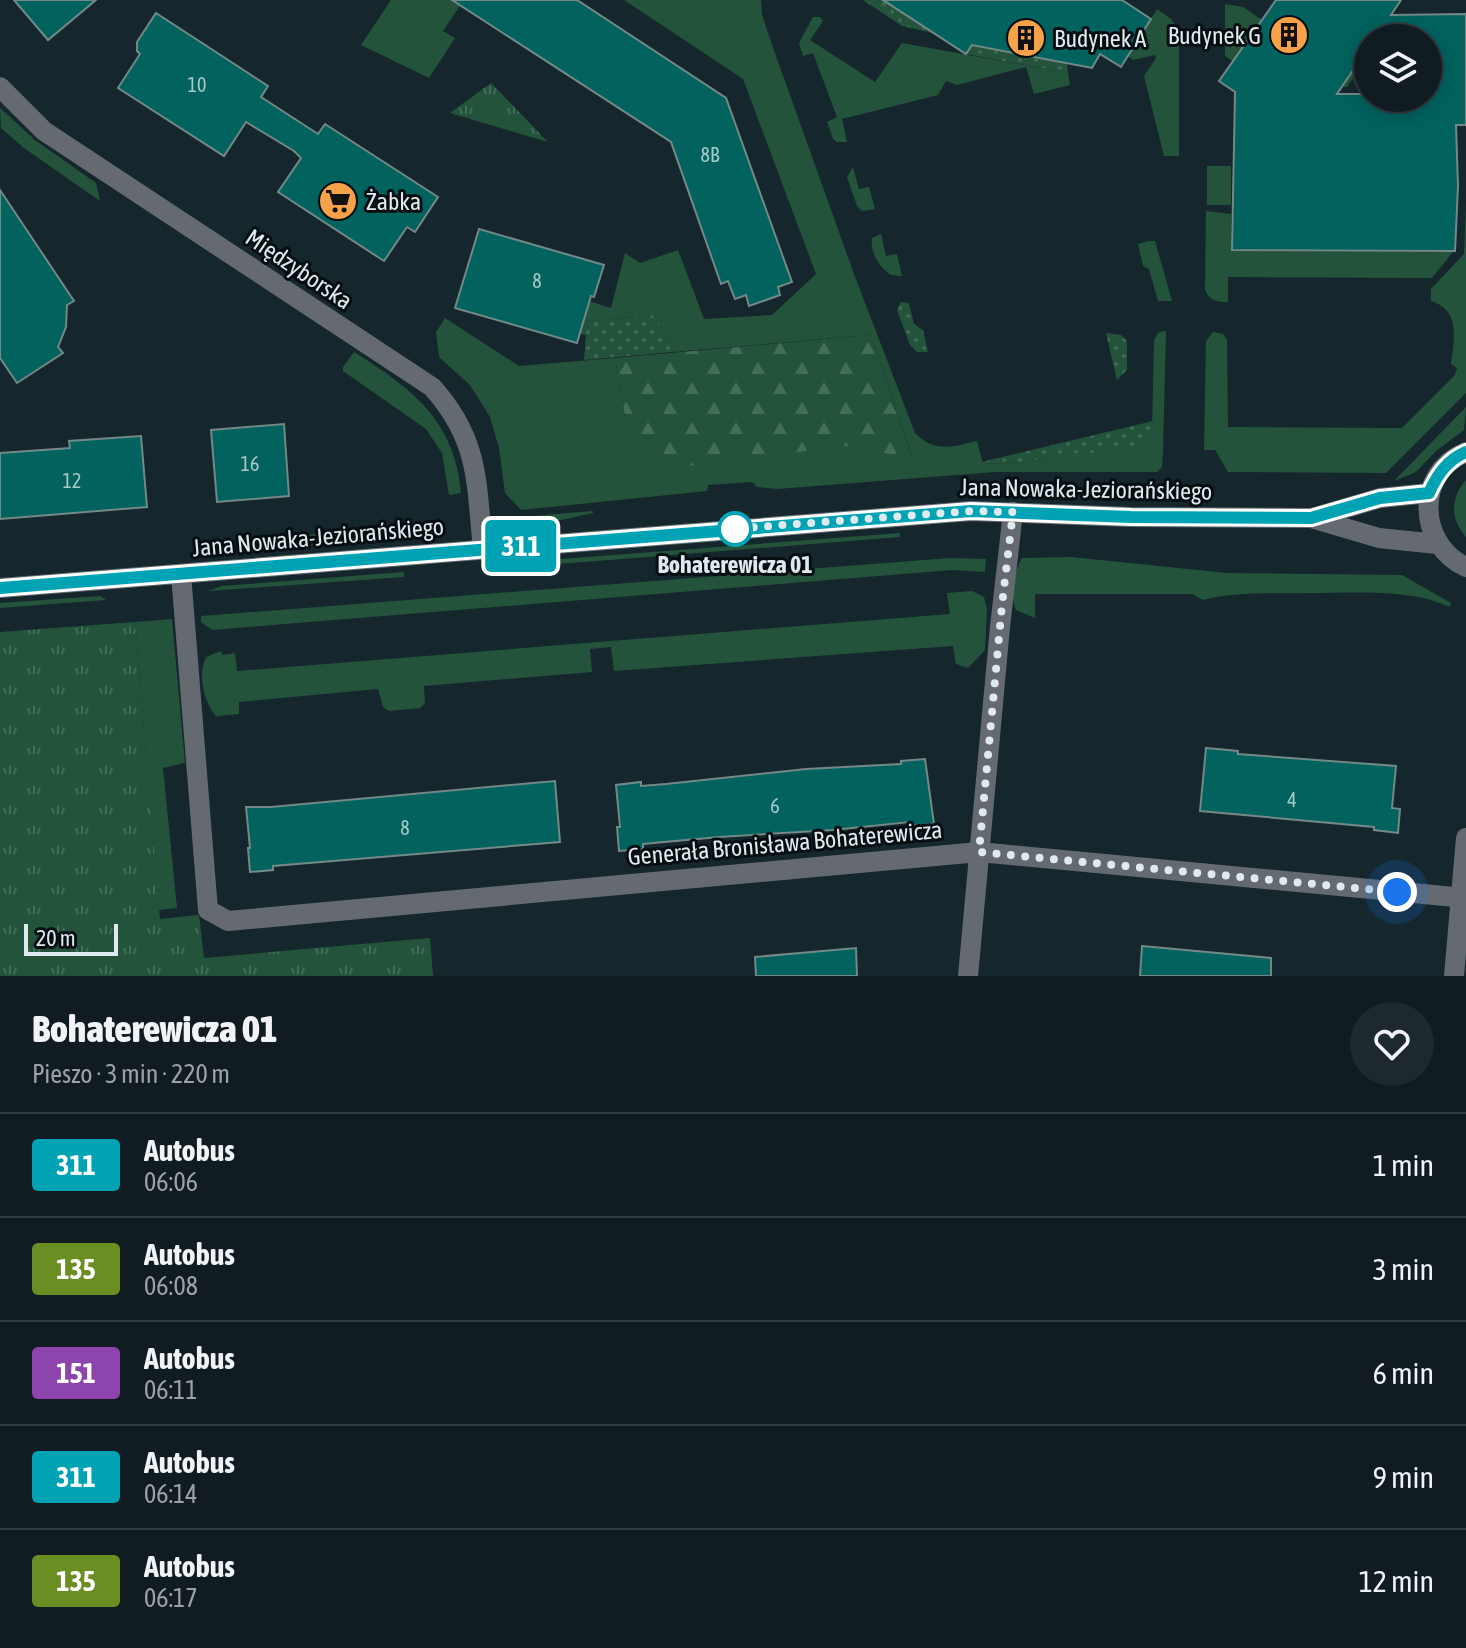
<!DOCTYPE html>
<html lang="pl">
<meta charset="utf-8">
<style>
:root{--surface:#101c22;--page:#1e292f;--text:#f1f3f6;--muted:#9ca1a5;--line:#303a40}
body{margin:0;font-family:"Asap Condensed",sans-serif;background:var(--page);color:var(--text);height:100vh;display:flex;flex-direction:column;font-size:30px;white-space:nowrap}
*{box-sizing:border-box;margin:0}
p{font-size:26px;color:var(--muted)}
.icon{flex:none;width:44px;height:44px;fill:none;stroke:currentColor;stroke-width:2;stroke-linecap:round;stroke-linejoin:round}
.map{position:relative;height:976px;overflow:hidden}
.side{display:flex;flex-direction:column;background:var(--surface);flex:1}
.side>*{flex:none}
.badge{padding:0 16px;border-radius:6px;font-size:28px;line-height:52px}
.tools{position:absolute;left:1354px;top:24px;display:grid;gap:16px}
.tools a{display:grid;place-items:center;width:88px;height:88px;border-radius:50%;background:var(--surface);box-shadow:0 4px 20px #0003,0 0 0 2px var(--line);font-size:40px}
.scale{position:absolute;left:24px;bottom:20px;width:94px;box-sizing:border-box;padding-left:8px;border:4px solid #dfeaee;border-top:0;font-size:22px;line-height:28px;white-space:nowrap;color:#dfeaee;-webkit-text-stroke:6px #070e11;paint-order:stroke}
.you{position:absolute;width:40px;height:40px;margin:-20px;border:6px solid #fff;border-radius:50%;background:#1a73e8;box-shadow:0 0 0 12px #1a73e833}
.map>.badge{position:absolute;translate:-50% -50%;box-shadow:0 0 0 4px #fff}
.round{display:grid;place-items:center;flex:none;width:84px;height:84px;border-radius:42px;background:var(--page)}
.head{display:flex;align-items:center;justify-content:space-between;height:136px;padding:0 32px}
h1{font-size:38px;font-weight:800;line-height:60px}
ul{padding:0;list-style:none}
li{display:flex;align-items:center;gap:24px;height:104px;padding:0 32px;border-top:2px solid var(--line)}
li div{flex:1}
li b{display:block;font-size:30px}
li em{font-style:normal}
li .badge{min-width:88px;font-weight:700;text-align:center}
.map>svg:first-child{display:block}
</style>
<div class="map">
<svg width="1466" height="976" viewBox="0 0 1466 976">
<defs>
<pattern id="forest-firs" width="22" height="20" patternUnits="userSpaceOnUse" patternTransform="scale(2)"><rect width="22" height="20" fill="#23543b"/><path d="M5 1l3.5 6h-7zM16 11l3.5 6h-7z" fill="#426d58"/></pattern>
<pattern id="park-tufts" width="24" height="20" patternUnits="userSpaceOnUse" patternTransform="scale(2)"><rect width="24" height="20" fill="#23543b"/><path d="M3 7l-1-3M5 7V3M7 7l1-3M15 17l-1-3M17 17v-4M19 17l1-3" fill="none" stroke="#426d58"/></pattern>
<pattern id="garden-dots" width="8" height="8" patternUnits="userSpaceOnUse" patternTransform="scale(2)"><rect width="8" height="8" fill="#23543b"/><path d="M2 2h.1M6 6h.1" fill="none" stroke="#426d58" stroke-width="1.8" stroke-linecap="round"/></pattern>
</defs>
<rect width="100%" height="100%" fill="#15262d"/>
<!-- grass -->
<g fill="#23543b">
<path d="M 391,0 L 464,0 L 443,31 L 455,38 L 429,78 L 361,45 Z"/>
<path d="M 624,0 L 761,0 L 762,15 L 771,42 L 854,274 L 915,433 C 934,453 953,447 977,441 L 983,464 L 1026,462 L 1064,453 L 1090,453 L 1152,430 L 1154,340 L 1159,332 L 1166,331 L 1163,452 L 1162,467 L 1157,472 L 995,472 L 777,489 L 757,487 L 752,482 L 708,485 L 707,491 L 521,510 L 505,493 L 499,448 L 490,417 L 470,385 L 439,357 L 436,332 L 445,318 L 519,366 L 615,358 L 625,417 L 766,454 L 846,446 L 912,457 L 871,335 L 673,352 L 655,315 L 583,322 L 589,301 L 611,308 L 625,253 L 640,263 L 678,250 L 704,319 L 772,315 L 816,274 L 743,79 Z"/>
<path d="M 1225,4 L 1243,7 L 1262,20 L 1241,50 L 1344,84 L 1368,48 L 1368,57 L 1347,87 L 1266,85 L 1225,56 Z"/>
<path d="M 1157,9 L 1171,19 L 1179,32 L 1179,156 L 1164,156 L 1144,76 L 1156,58 L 1155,55 L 1133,60 L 1128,56 Z"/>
<path d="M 813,17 L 820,17 L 823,21 L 810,40 L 875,82 L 902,43 L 1068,73 L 1070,85 L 1034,94 L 1026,67 L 957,85 L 946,81 L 938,95 L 842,119 L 847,142 L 837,142 L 833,139 L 827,122 L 837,117 L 813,53 L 803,56 L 799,43 Z"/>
<path d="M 0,108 L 35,140 L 96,183 L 100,201 L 24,148 L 1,128 Z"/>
<rect x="1207" y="166" width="24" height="39"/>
<path d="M 853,167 L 859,189 L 869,187 L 875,209 L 862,211 L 857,206 L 847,177 Z"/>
<path d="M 1466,203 L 1466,393 L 1386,473 L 1228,472 L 1215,450 L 1204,450 L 1206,341 L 1213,332 L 1223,334 L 1227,340 L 1228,427 L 1402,428 L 1455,375 L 1457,368 L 1451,364 C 1454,340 1461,310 1431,301 L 1431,289 L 1464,254 Z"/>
<path d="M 1206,211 L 1231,214 L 1231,251 L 1453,252 L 1432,278 L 1228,277 L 1228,302 C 1217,302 1210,301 1205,290 Z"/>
<path d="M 881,234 L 886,256 L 897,254 L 902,276 L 891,275 C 879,267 870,253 872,238 Z"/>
<path d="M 1148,241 L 1155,241 L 1172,301 L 1158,301 L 1149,269 L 1143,266 L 1138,244 Z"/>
<path d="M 354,352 C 411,388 455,420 461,493 L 449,495 L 442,453 L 426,429 L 343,371 L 343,367 Z"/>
<path d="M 1466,407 L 1464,430 L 1436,451 L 1416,472 L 1394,481 Z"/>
<path d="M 1466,480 L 1466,537 C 1450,519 1450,498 1466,480 Z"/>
<path d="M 593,511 L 593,513 L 547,523 L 547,526 C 532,528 520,528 507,518 Z"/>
<path d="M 399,527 L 400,537 L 259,550 L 247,540 Z"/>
<path d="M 900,533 L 900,537 L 496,569 L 495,564 Z"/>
<path d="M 1071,557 L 1227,573 L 1402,575 L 1451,603 L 1450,607 C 1411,588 1352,593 1308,593 C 1273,594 1237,591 1203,600 L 1192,594 L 1035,594 L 1035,618 L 1016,610 C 1009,593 1013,574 1022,558 Z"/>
<path d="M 950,558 L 986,559 L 985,572 L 952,570 L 212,630 L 201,622 L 201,616 Z"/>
<path d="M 404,572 L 404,577 L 208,591 L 222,586 Z"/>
<path d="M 972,591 L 984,597 L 987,609 L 985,650 L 968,668 L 956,664 L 953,646 L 614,671 L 611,647 L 590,649 L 592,672 L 424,686 L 425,703 L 420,708 L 389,711 L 383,707 L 378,689 L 239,702 L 239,714 L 218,716 L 218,718 C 204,704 197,676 206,657 L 221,651 L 222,655 L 235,653 L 237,671 L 950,614 L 947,593 Z"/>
<path d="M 100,596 L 106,600 L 0,608 L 0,603 Z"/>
<path d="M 172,619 L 185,763 L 163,768 L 177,908 L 159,910 L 135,622 Z"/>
</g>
<!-- forest -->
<path fill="url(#forest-firs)" d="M 871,335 L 912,458 L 846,446 L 671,468 L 648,455 L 625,417 L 615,358 Z"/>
<!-- park -->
<g fill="url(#park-tufts)">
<path d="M 491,83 L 548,142 L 450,113 Z"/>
<path d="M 135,622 L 160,919 L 199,915 L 204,958 L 430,938 L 433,976 L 0,976 L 0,632 Z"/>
</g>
<!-- garden -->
<g fill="url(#garden-dots)">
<path d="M 863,0 L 883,0 L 933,33 L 902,26 Z"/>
<path d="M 972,45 L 1092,68 L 1067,64 L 1068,73 L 966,54 Z"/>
<path d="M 901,302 L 909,303 L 914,324 L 923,330 L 928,352 L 917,352 L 910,345 L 897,310 Z"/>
<path d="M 655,315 L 673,352 L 584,360 L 586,335 L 579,334 L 583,322 Z"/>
<path d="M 1106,333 L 1121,335 L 1127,341 L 1127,370 L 1117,380 Z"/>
<path d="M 1153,421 L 1152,431 L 1145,446 L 1090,453 L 1064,453 L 1026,462 L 983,464 L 982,462 Z"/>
</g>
<!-- building -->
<g fill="#01625e" stroke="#728987" stroke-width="2" fill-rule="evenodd">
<path d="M 14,0 L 96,0 L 48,40 Z"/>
<path d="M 452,0 L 577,0 L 726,98 L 792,282 L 778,287 L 780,295 L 749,306 L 746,295 L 735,299 L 728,281 L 721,284 L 671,142 Z"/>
<path d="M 883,0 L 1122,0 L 1151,19 L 1121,67 L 1100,54 L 1092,68 L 972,45 L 966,54 Z"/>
<path d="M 1276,0 L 1401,0 L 1391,15 L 1466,14 L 1466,125 L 1456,125 L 1458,186 L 1455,251 L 1232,250 L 1235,92 L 1219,81 ZM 1368,38 L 1428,38 L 1428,98 L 1368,98 L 1368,94 L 1337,94 L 1368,48 Z"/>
<path d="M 156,13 L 268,86 L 261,97 L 318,134 L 325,124 L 438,197 L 415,232 L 407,227 L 384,261 L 278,192 L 301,158 L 294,151 L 246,122 L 224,156 L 118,88 L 140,54 L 137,51 L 137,42 Z"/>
<path d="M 0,190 L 74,301 L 67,305 L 66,327 L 58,347 L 63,353 L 17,383 L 0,358 Z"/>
<path d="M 479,229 L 604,265 L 594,297 L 591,296 L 577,343 L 455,308 Z"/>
<path d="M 284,424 L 289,496 L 217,502 L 211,430 Z"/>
<path d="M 141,436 L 147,507 L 0,519 L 0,453 L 70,448 L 69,441 Z"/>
<path d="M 1206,748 L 1238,751 L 1238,754 L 1396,766 L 1392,808 L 1400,809 L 1398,833 L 1374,830 L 1374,827 L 1200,811 Z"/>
<path d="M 925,759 L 934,824 L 909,826 L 909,822 L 833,830 L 719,837 L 643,844 L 643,849 L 619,851 L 617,827 L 620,827 L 616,785 L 641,782 L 641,786 L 666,784 L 806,769 L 901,764 L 901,761 Z"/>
<path d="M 555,781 L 560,842 L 273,866 L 273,870 L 250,872 L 248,848 L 250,848 L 246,807 L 271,807 Z"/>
<path d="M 1142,946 L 1271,958 L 1271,976 L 1140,976 Z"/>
<path d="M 856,948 L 857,976 L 756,976 L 755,957 Z"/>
</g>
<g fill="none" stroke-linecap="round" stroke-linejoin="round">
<!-- minor -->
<g stroke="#656a70" stroke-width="20">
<path d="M 0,87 L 44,131 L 432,387 C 480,440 476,483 483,549"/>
<path d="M 1466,452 C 1414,473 1418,545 1466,567"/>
<path d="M 1312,518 L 1380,498 L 1429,493"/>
<path d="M 181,574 L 208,910 L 228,921 L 979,852 L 1466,898"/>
<path d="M 0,588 L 971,511 L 1131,517 L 1311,518 L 1379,538 L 1437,544"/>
<path d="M 968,976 L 1000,627 L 1013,512"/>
<path d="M 1454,976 L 1466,838"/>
</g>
</g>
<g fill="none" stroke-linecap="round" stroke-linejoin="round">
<defs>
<path id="line" d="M 0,588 L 971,511 L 1131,517 L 1311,518 L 1380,498 L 1429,493 C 1437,475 1447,460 1466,452"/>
</defs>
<!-- line casing -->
<use href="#line" stroke="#fff" stroke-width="18"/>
<!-- line -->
<use href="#line" stroke="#00a3b4" stroke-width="12"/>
<!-- walk -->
<path stroke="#dfeaee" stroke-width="8" stroke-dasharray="0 14.4" d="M 735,529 L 730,529 L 971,511 L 1013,512 L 1002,605 L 979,852 L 1397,892"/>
</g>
<!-- icons -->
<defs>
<symbol id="building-disc" viewBox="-11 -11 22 22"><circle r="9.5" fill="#f7a149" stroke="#070e11"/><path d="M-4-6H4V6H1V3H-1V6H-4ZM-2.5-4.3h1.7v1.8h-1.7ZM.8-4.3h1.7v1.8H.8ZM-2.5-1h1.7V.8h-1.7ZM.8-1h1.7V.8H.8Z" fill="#111"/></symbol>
<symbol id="supermarket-disc" viewBox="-11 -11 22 22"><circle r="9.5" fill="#f7a149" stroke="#070e11"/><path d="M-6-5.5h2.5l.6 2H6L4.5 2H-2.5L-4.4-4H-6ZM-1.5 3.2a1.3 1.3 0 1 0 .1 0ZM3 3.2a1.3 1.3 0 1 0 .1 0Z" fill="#111"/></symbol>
</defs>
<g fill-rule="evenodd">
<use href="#building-disc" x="1267" y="13" width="44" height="44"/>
<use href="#building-disc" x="1004" y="16" width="44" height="44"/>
<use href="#supermarket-disc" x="316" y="179" width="44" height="44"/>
</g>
<!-- markers -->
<circle fill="#fff" stroke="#00a3b4" stroke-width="4" cx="735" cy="529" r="16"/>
<g text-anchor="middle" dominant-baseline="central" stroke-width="6" stroke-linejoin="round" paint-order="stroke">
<!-- number labels -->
<g font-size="20" fill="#a8c8ca">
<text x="197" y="84">10</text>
<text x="710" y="154">8B</text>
<text x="537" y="280">8</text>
<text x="250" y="463">16</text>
<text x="72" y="480">12</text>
<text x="1292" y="799">4</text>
<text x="775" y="805">6</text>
<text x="405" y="827">8</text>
</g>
<!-- poi labels -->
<g font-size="24" fill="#dfeaee" stroke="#070e11" text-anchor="start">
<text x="1261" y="35" text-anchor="end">Budynek G</text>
<text x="1054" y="38">Budynek A</text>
<text x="366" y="201">Żabka</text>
</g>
<!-- street labels -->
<g font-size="24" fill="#dfeaee" stroke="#070e11">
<text transform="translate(299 269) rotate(34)">Międzyborska</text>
<text transform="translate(1086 489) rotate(1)">Jana Nowaka-Jeziorańskiego</text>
<text transform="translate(318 537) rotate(-5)">Jana Nowaka-Jeziorańskiego</text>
<text transform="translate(785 843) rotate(-5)">Generała Bronisława Bohaterewicza</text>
</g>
<!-- stop labels -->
<g font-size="24" font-weight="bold" fill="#dfeaee" stroke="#070e11">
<text x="735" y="564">Bohaterewicza 01</text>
</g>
</g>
</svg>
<div class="tools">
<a><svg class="icon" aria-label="layers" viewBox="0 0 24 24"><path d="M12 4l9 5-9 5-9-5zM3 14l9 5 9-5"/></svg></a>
</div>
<div class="scale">20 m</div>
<div class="you" style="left:1397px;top:892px"></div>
<b class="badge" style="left:521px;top:546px;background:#00a3b4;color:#fff">311</b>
</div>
<section class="side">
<div class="head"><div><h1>Bohaterewicza 01</h1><p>Pieszo · 3 min · 220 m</p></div><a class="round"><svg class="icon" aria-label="heart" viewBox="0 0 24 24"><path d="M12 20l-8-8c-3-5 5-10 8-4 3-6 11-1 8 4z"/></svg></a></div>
<ul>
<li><span class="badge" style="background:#00a3b4;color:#fff">311</span><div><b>Autobus</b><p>06:06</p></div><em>1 min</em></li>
<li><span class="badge" style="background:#6b8e23;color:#fff">135</span><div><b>Autobus</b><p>06:08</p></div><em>3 min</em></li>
<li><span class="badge" style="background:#8e44ad;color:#fff">151</span><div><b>Autobus</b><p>06:11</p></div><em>6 min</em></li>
<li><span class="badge" style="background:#00a3b4;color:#fff">311</span><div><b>Autobus</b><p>06:14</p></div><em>9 min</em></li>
<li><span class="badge" style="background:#6b8e23;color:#fff">135</span><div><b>Autobus</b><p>06:17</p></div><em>12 min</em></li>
</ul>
</section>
